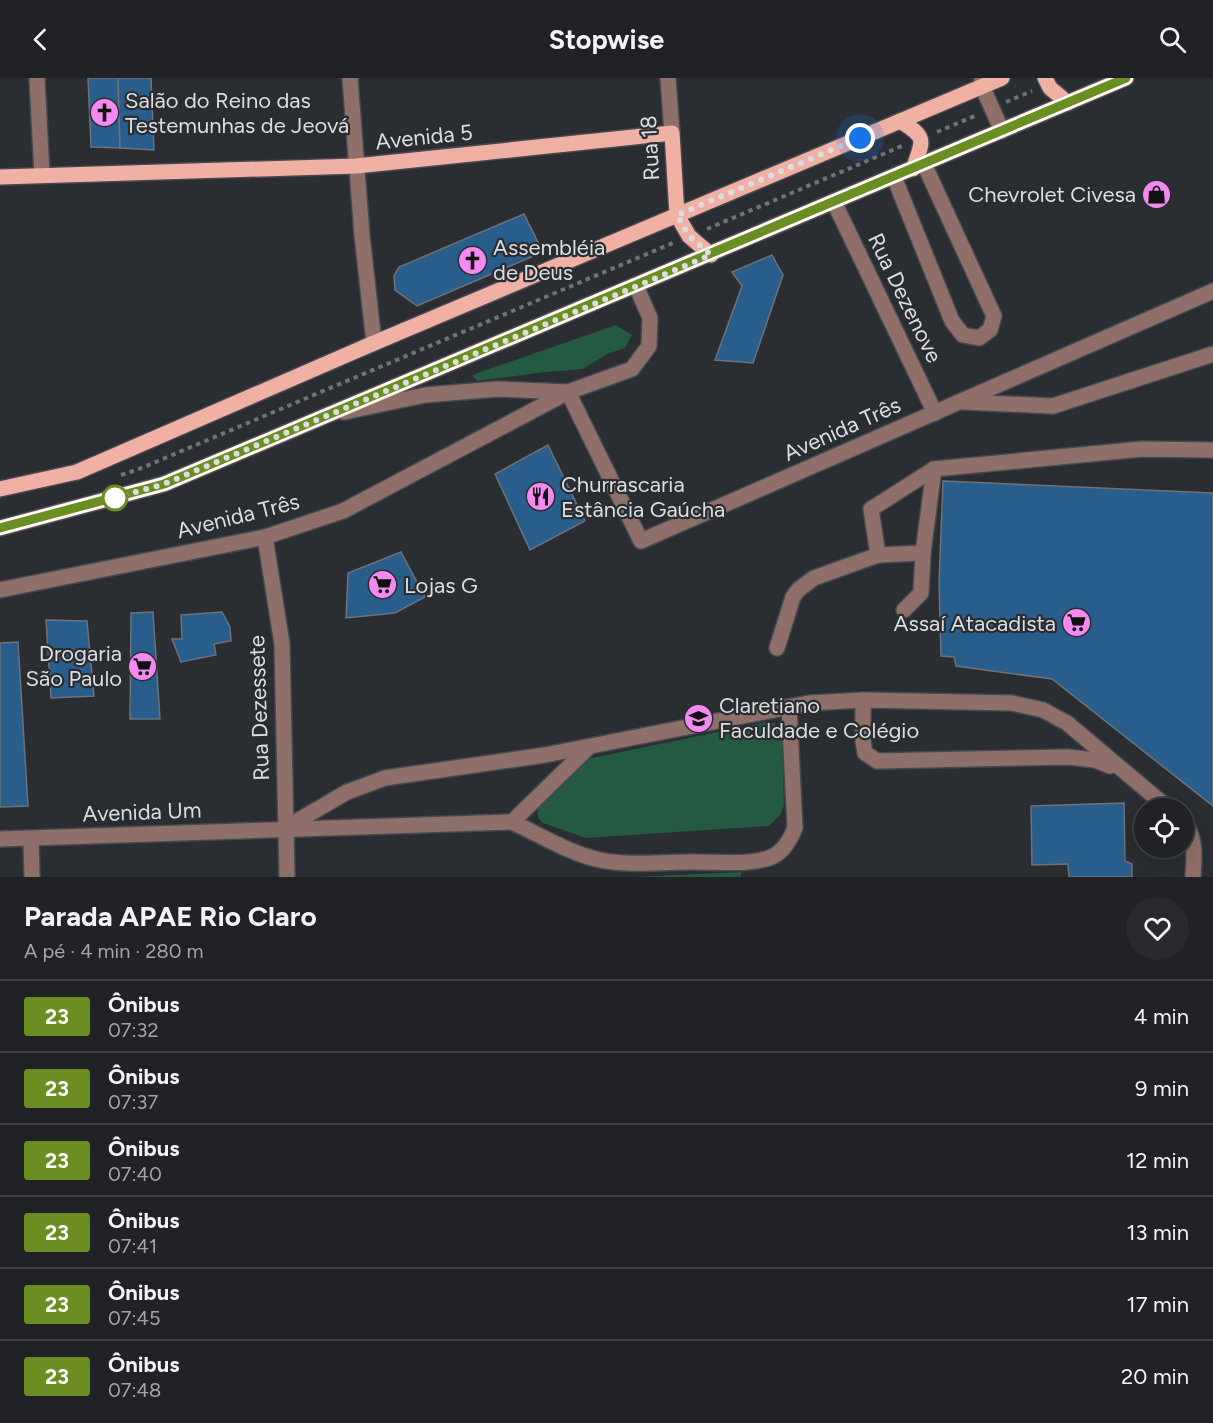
<!DOCTYPE html>
<html lang="pt">
<meta charset="utf-8">
<style>
:root{--surface:#202225;--page:#282a2d;--text:#f1f3f6;--muted:#a2a4a7;--line:#3d3f42}
body{margin:0;font-family:Figtree,sans-serif;background:var(--page);color:var(--text);height:100vh;display:flex;flex-direction:column;font-size:22px;white-space:nowrap}
*{box-sizing:border-box;margin:0}
p{font-size:20px;color:var(--muted)}
.icon{flex:none;width:33px;height:33px;fill:none;stroke:currentColor;stroke-width:2;stroke-linecap:round;stroke-linejoin:round}
.map{position:relative;height:799px;overflow:hidden}
.sheet{display:flex;flex-direction:column;background:var(--surface);flex:1}
.sheet>*{flex:none}
.badge{padding:0 12px;border-radius:4px;font-size:21px;line-height:39px}
.controls{position:absolute;left:1134px;top:720px;display:grid;gap:12px}
.controls a{display:grid;place-items:center;width:60px;height:60px;border-radius:50%;background:var(--surface);box-shadow:0 6px 24px #0002,0 0 0 2px var(--line);font-size:30px}
.you{position:absolute;width:30px;height:30px;margin:-15px;border:4px solid #fff;border-radius:50%;background:#1a73e8;box-shadow:0 0 0 9px #1a73e833}
.map>.badge{position:absolute;translate:-50% -50%;box-shadow:0 0 0 3px #fff}
.round{display:grid;place-items:center;flex:none;width:63px;height:63px;border-radius:32px;background:var(--page)}
.head{display:flex;align-items:center;justify-content:space-between;height:102px;padding:0 24px}
h1{font-size:28px;font-weight:700;line-height:45px}
ul{padding:0;list-style:none}
li{display:flex;align-items:center;gap:18px;height:72px;padding:0 24px;border-top:2px solid var(--line)}
li div{flex:1}
li b{display:block;font-size:22px}
li em{font-style:normal}
li .badge{min-width:66px;font-weight:700;text-align:center}
header{display:flex;justify-content:space-between;align-items:center;height:78px;padding:0 24px;background:var(--surface);font-size:27px;font-weight:700}
.map>svg:first-child{display:block}
</style>
<header><svg class="icon" aria-label="back" viewBox="0 0 24 24"><path d="M15 5l-7 7 7 7"/></svg>Stopwise<svg class="icon" aria-label="search" viewBox="0 0 24 24"><circle cx="10" cy="10" r="6"/><path d="M15 15l6 6"/></svg></header>
<div class="map">
<svg width="1213" height="799" viewBox="0 0 1213 799">
<rect width="100%" height="100%" fill="#2a2d31"/>
<!-- green -->
<g fill="#245942">
<path d="M 616,247 L 632,257 L 625,270 L 607,276 L 583,291 L 545,294 L 477,303 L 472,297 Z"/>
<path d="M 766,644 L 774,645 L 782,655 L 784,727 L 781,736 L 769,748 L 586,760 L 543,745 L 538,740 L 538,729 L 587,681 Z"/>
<path d="M 741,794 L 741,799 L 634,799 Z"/>
</g>
<!-- building -->
<g fill="#295e8c" stroke="#6e7175" stroke-width="1.5">
<path d="M 88,0 L 118,0 L 120,70 L 91,69 Z"/>
<path d="M 118,0 L 151,0 L 154,72 L 120,70 Z"/>
<path d="M 524,136 L 543,174 L 417,228 L 395,212 L 394,198 L 399,189 Z"/>
<path d="M 772,177 L 783,197 L 753,285 L 715,282 L 742,208 L 732,194 Z"/>
<path d="M 548,367 L 585,443 L 530,472 L 495,396 Z"/>
<path d="M 943,403 L 1213,415 L 1213,728 L 1052,601 L 956,588 L 954,579 L 941,578 L 939,505 Z"/>
<path d="M 401,474 L 425,519 L 395,535 L 346,540 L 348,495 Z"/>
<path d="M 153,534 L 160,641 L 130,641 L 131,535 Z"/>
<path d="M 222,534 L 230,549 L 231,563 L 214,566 L 216,577 L 181,584 L 172,561 L 182,561 L 181,537 Z"/>
<path d="M 46,542 L 87,543 L 94,618 L 51,620 Z"/>
<path d="M 18,564 L 28,728 L 0,729 L 0,565 Z"/>
<path d="M 1124,725 L 1125,783 L 1132,786 L 1132,799 L 1069,799 L 1068,786 L 1032,787 L 1031,728 Z"/>
</g>
<g fill="none" stroke-linecap="round" stroke-linejoin="round">
<defs>
<g id="minor">
<path d="M 37,0 L 42,97"/>
<path d="M 350,0 L 362,157 L 374,265"/>
<path d="M 668,0 L 672,55"/>
<path d="M 982,0 L 982,8 L 1002,53"/>
<path d="M 894,99 L 952,243 L 963,257 L 979,260 L 990,252 L 994,238 L 924,86"/>
<path d="M 834,124 L 935,335"/>
<path d="M 963,324 L 1053,328 L 1213,276"/>
<path d="M 344,334 L 425,317 L 498,311 L 568,314 L 641,463 L 1213,213"/>
<path d="M 265,459 L 282,566 L 287,799"/>
<path d="M 878,477 L 871,431 L 934,391 L 1142,371 L 1213,372"/>
<path d="M 0,512 L 265,459 L 343,433 L 568,314 L 632,291 L 649,268 L 650,240 L 636,208"/>
<path d="M 904,532 L 921,515 L 923,475 L 934,391"/>
<path d="M 777,570 L 793,519 L 798,512 L 814,500 L 878,477 L 923,475"/>
<path d="M 863,622 L 863,663 L 865,675 L 877,683 L 1068,679 L 1095,682 L 1110,688"/>
<path d="M 512,744 L 589,669"/>
<path d="M 1184,745 C 1197,760 1194,781 1193,799"/>
<path d="M 286,752 L 299,742 L 347,714 L 385,700 L 545,677 L 809,625 L 863,622 L 1012,625 L 1043,632 L 1067,645 L 1168,730"/>
<path d="M 0,761 L 512,744 C 540,757 569,775 600,782 C 628,788 658,784 687,784 C 713,783 744,788 769,780 C 782,776 790,762 795,750 L 789,629"/>
<path d="M 31,761 L 32,799"/>
</g>
<g id="major">
<path d="M 1045,0 L 1050,10 L 1068,25"/>
<path d="M 900,43 C 928,60 923,62 913,91"/>
<path d="M 0,99 L 356,88 L 672,55 L 677,137 L 689,158 L 711,177"/>
<path d="M 0,411 L 77,394 L 374,265 L 1002,0"/>
<path d="M 0,450 L 164,406 L 1126,0"/>
</g>
</defs>
<!-- minor casing -->
<use href="#minor" stroke="#46494d" stroke-width="18"/>
<!-- major casing -->
<use href="#major" stroke="#46494d" stroke-width="18"/>
<!-- path -->
<g stroke="#707276" stroke-width="4" stroke-dasharray="4.5 4.5" stroke-linecap="butt">
<path d="M 1006,24 L 1032,13"/>
<path d="M 937,54 L 977,37"/>
<path d="M 707,151 L 902,68"/>
<path d="M 121,397 L 139,391 L 673,165"/>
</g>
<!-- minor -->
<use href="#minor" stroke="#8f6f69" stroke-width="15"/>
<!-- major -->
<use href="#major" stroke="#f1b0a4" stroke-width="15"/>
</g>
<g fill="none" stroke-linecap="round" stroke-linejoin="round">
<defs>
<path id="line" d="M 0,450 L 164,406 L 1126,0"/>
</defs>
<!-- line casing -->
<use href="#line" stroke="#fff" stroke-width="14"/>
<!-- line -->
<use href="#line" stroke="#6b8e23" stroke-width="9"/>
<!-- walk -->
<path stroke="#dbdddf" stroke-width="6" stroke-dasharray="0 10.8" d="M 115,420 L 164,406 L 711,177 L 689,158 L 677,137 L 860,60"/>
</g>
<!-- icons -->
<defs>
<symbol id="church-disc" viewBox="-11 -11 22 22"><circle r="9.5" fill="#f38af2" stroke="#2a2d31"/><path d="M-1.2-6h2.4v3.5h3.3v2.4h-3.3V6h-2.4V-.1h-3.3v-2.4h3.3Z" fill="#111"/></symbol>
<symbol id="shop-disc" viewBox="-11 -11 22 22"><circle r="9.5" fill="#f38af2" stroke="#2a2d31"/><path d="M-5-2.5h2.3a2.7 3.5 0 0 1 5.4 0H5L5.5 6h-11ZM-1.5-2.5h3a1.5 2.3 0 0 0-3 0Z" fill="#111"/></symbol>
<symbol id="restaurant-disc" viewBox="-11 -11 22 22"><circle r="9.5" fill="#f38af2" stroke="#2a2d31"/><path d="M-5-6h1v4h1v-4h1v4h1v-4h1v5L-1.5 .5V6h-2V.5L-5-1ZM5-6V6H3V1.5H1.5Q1.5-4 5-6Z" fill="#111"/></symbol>
<symbol id="supermarket-disc" viewBox="-11 -11 22 22"><circle r="9.5" fill="#f38af2" stroke="#2a2d31"/><path d="M-6-5.5h2.5l.6 2H6L4.5 2H-2.5L-4.4-4H-6ZM-1.5 3.2a1.3 1.3 0 1 0 .1 0ZM3 3.2a1.3 1.3 0 1 0 .1 0Z" fill="#111"/></symbol>
<symbol id="university-disc" viewBox="-11 -11 22 22"><circle r="9.5" fill="#f38af2" stroke="#2a2d31"/><path d="M0-5L7-2L0 1L-7-2ZM-4 1L0 2.5L4 1V4Q0 6-4 4Z" fill="#111"/></symbol>
</defs>
<g fill-rule="evenodd">
<use href="#church-disc" x="88" y="18" width="33" height="33"/>
<use href="#shop-disc" x="1140" y="100" width="33" height="33"/>
<use href="#church-disc" x="456" y="166" width="33" height="33"/>
<use href="#restaurant-disc" x="524" y="402" width="33" height="33"/>
<use href="#supermarket-disc" x="366" y="490" width="33" height="33"/>
<use href="#supermarket-disc" x="1060" y="528" width="33" height="33"/>
<use href="#supermarket-disc" x="126" y="572" width="33" height="33"/>
<use href="#university-disc" x="682" y="624" width="33" height="33"/>
</g>
<!-- markers -->
<circle fill="#fff" stroke="#6b8e23" stroke-width="3" cx="115" cy="420" r="12"/>
<g text-anchor="middle" dominant-baseline="central" stroke-width="4.5" stroke-linejoin="round" paint-order="stroke">
<!-- poi labels -->
<g font-size="22" fill="#dbdddf" stroke="#2a2d31" text-anchor="start">
<text x="125" y="22">Salão do Reino das<tspan x="125" dy="25">Testemunhas de Jeová</tspan></text>
<text x="1136" y="116" text-anchor="end">Chevrolet Civesa</text>
<text x="493" y="169">Assembléia<tspan x="493" dy="25">de Deus</tspan></text>
<text x="561" y="406">Churrascaria<tspan x="561" dy="25">Estância Gaúcha</tspan></text>
<text x="404" y="507">Lojas G</text>
<text x="1056" y="545" text-anchor="end">Assaí Atacadista</text>
<text x="122" y="575" text-anchor="end">Drogaria<tspan x="122" dy="25">São Paulo</tspan></text>
<text x="719" y="627">Claretiano<tspan x="719" dy="25">Faculdade e Colégio</tspan></text>
</g>
<!-- street labels -->
<g font-size="22" fill="#dbdddf" stroke="#2a2d31">
<text transform="translate(424 59) rotate(-6)">Avenida 5</text>
<text transform="translate(650 70) rotate(-93)">Rua 18</text>
<text transform="translate(905 220) rotate(64)">Rua Dezenove</text>
<text transform="translate(842 351) rotate(-24)">Avenida Três</text>
<text transform="translate(238 438) rotate(-14)">Avenida Três</text>
<text transform="translate(259 630) rotate(-92)">Rua Dezessete</text>
<text transform="translate(142 734) rotate(-2)">Avenida Um</text>
</g>
</g>
</svg>
<div class="controls">
<a><svg class="icon" aria-label="locate" viewBox="0 0 24 24"><circle cx="12" cy="12" r="6"/><path d="M12 2v4M12 18v4M2 12h4M18 12h4"/></svg></a>
</div>
<div class="you" style="left:860px;top:60px"></div>
</div>
<section class="sheet">
<div class="head"><div><h1>Parada APAE Rio Claro</h1><p>A pé · 4 min · 280 m</p></div><a class="round"><svg class="icon" aria-label="heart" viewBox="0 0 24 24"><path d="M12 20l-8-8c-3-5 5-10 8-4 3-6 11-1 8 4z"/></svg></a></div>
<ul>
<li><span class="badge" style="background:#6b8e23;color:#fff">23</span><div><b>Ônibus</b><p>07:32</p></div><em>4 min</em></li>
<li><span class="badge" style="background:#6b8e23;color:#fff">23</span><div><b>Ônibus</b><p>07:37</p></div><em>9 min</em></li>
<li><span class="badge" style="background:#6b8e23;color:#fff">23</span><div><b>Ônibus</b><p>07:40</p></div><em>12 min</em></li>
<li><span class="badge" style="background:#6b8e23;color:#fff">23</span><div><b>Ônibus</b><p>07:41</p></div><em>13 min</em></li>
<li><span class="badge" style="background:#6b8e23;color:#fff">23</span><div><b>Ônibus</b><p>07:45</p></div><em>17 min</em></li>
<li><span class="badge" style="background:#6b8e23;color:#fff">23</span><div><b>Ônibus</b><p>07:48</p></div><em>20 min</em></li>
</ul>
</section>
